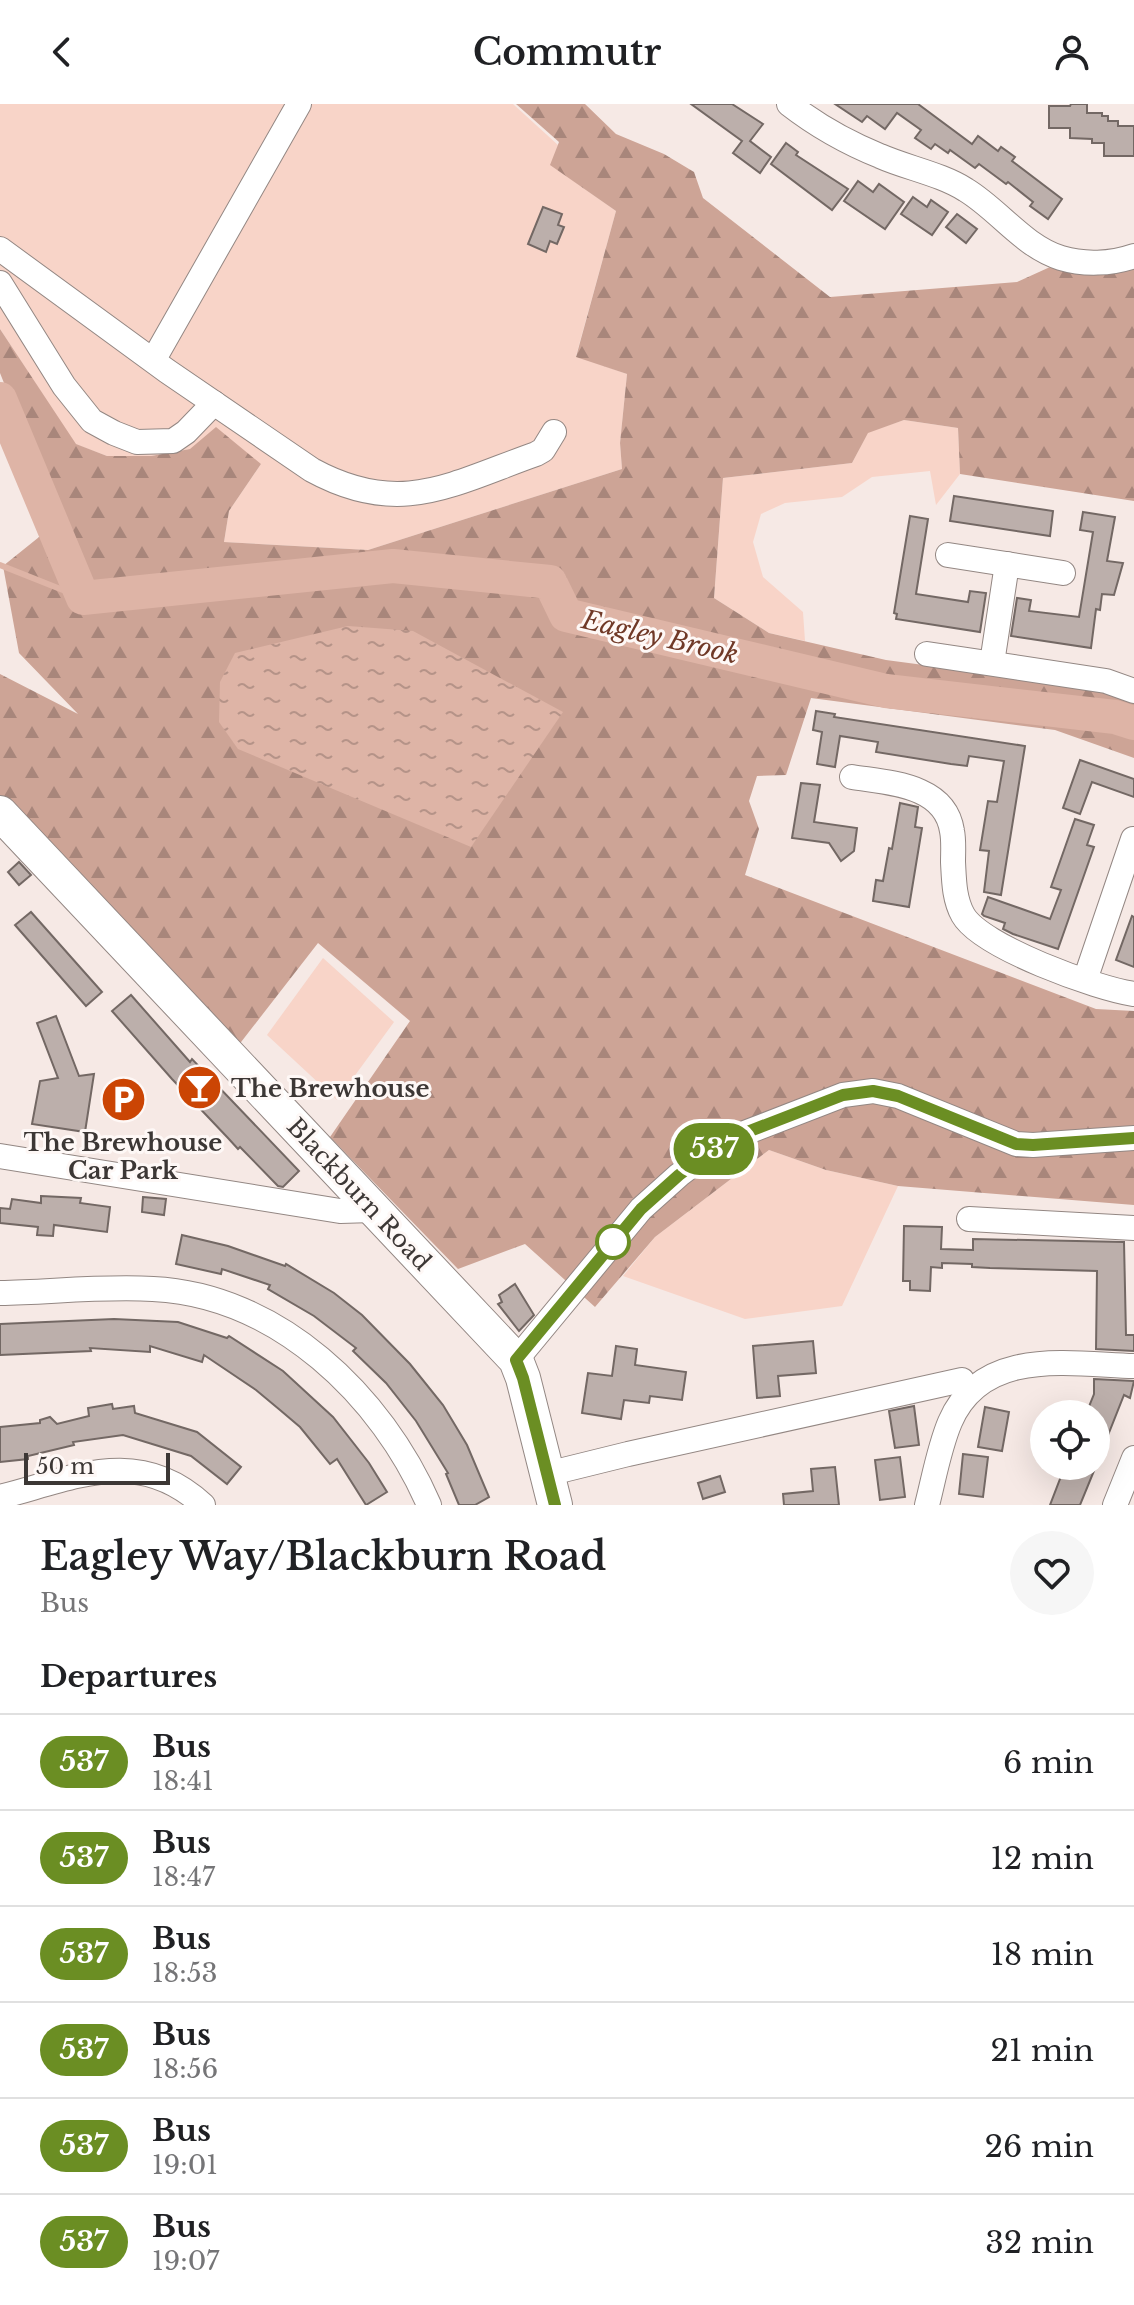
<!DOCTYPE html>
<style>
:root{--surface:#fff;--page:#f6f6f6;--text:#202124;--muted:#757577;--line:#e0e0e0}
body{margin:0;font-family:"Libre Baskerville",serif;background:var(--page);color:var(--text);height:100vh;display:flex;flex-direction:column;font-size:30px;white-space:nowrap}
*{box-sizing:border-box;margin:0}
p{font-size:26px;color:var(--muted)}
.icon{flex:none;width:44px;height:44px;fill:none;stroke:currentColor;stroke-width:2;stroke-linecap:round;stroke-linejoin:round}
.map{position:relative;height:1401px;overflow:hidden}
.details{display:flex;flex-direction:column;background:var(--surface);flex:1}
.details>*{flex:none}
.badge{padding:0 16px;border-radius:26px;font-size:28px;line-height:52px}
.fabs{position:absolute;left:1030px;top:1296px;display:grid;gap:16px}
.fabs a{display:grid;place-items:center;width:80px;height:80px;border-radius:50%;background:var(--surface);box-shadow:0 8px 32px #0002;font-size:40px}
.scale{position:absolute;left:24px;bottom:20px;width:146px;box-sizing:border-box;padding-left:8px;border:4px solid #3c3735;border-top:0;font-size:22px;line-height:28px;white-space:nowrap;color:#3c3735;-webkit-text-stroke:6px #fef8f6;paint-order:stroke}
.map>.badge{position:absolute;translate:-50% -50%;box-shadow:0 0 0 4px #fff}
h2{padding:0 40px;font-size:30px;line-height:72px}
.round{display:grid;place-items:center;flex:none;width:84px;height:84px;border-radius:42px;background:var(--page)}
.head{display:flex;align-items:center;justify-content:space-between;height:136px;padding:0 40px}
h1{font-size:38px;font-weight:600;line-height:60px}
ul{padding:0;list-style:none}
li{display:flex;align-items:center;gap:24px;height:96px;padding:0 40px;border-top:2px solid var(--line)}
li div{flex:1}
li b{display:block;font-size:30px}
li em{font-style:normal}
li .badge{min-width:88px;font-weight:700;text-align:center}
header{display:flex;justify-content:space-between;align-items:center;height:104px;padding:0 40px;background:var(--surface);font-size:36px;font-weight:600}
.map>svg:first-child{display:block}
</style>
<header><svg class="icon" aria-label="back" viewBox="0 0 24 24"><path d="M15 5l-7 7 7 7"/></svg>Commutr<svg class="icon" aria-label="person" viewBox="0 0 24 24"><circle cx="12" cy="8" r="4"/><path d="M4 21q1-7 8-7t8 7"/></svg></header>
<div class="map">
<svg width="1134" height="1401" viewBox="0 0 1134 1401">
<defs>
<pattern id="forest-firs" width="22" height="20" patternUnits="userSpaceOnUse" patternTransform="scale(2)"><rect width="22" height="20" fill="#cda496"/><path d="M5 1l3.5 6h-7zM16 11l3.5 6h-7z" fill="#a8867b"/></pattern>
<pattern id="water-ripples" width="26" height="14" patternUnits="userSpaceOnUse" patternTransform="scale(2)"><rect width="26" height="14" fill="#deb4a6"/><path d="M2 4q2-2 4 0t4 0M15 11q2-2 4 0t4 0" fill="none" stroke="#b59388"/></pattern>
</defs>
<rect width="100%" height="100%" fill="#f6e9e5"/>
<!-- grass -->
<g fill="#f8d4c8">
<path d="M 0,0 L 513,0 L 558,41 L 551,61 L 616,107 L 576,252 L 627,270 L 620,339 L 622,365 L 368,446 L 224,438 L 229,407 L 261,360 L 190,345 L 151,352 L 107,352 L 75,340 L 0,225 Z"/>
<path d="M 904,316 L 958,324 L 960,370 L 936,401 L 930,367 L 872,373 L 842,393 L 785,399 L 761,410 L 753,438 L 763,473 L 803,508 L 805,537 L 769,529 L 714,494 L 723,374 L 852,359 L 868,328 Z"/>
<path d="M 323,854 L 394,918 L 337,996 L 267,931 Z"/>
<path d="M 769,1046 L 826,1066 L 898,1082 L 842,1202 L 745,1215 L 623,1172 L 655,1133 Z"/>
</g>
<!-- forest -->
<path fill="url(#forest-firs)" d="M 516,0 L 585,0 L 616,30 L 664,50 L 694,68 L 703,94 L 830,193 L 1017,178 L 1050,163 L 1087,168 L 1134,162 L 1134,397 L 960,370 L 958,324 L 904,316 L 868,329 L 852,359 L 723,374 L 714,494 L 769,529 L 886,556 L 1104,585 L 1134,595 L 1134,654 L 1055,626 L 811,594 L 786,671 L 757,672 L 749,697 L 759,725 L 745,771 L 1096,905 L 1134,907 L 1134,1101 L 898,1082 L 826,1066 L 769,1046 L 655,1133 L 595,1203 L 525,1140 L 458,1165 L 330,1033 L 410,917 L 318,839 L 238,942 L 0,691 L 0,570 L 78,610 L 19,549 L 3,462 L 59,417 L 0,269 L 0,225 L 76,340 L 107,352 L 151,352 L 190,345 L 216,323 L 261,360 L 229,407 L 224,438 L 368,446 L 622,365 L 620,339 L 627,270 L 576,253 L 616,107 L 550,61 L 559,38 Z"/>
<!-- water -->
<path fill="url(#water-ripples)" d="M 348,522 L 413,527 L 563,608 L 471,743 L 238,645 L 219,618 L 220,578 L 235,549 Z"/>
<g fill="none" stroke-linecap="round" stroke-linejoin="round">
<!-- stream -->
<path stroke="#deb4a6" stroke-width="6" d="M 0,461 L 83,494"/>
<!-- river -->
<path stroke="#deb4a6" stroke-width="34" d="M 0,295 L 83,494 L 393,462 L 550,478 L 566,511 L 886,587 L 1115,613 L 1134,619"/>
</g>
<!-- building -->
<g fill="#bcafab" stroke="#736864" stroke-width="2">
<path d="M 691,0 L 732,0 L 763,20 L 750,37 L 771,53 L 760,69 L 733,49 L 742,37 Z"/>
<path d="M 835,0 L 918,0 L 972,40 L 978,32 L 998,47 L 1001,43 L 1015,53 L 1012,57 L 1062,95 L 1048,115 L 1030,102 L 1033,98 L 1008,78 L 1006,80 L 979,60 L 975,64 L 950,46 L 948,49 L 935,40 L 931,45 L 915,34 L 921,26 L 897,9 L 885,25 L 867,12 L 862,18 Z"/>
<path d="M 1071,0 L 1087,0 L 1087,9 L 1102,9 L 1102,12 L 1108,12 L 1108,17 L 1118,17 L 1118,22 L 1134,22 L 1134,52 L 1104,52 L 1104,39 L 1092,39 L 1092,35 L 1070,34 L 1070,24 L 1049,24 L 1049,2 L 1070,2 Z"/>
<path d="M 786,39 L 798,48 L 796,51 L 848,85 L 832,106 L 771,60 Z"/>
<path d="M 858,77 L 873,88 L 879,80 L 904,98 L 885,125 L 844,97 Z"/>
<path d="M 913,93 L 927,103 L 931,96 L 948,108 L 932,131 L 901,110 Z"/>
<path d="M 543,103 L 562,110 L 558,121 L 564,123 L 557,140 L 550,137 L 546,148 L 528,140 Z"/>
<path d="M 957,110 L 977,125 L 966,139 L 946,123 Z"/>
<path d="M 954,392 L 1053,407 L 1050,432 L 950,417 Z"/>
<path d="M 1083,408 L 1115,413 L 1107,457 L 1123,459 L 1114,491 L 1102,490 L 1100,506 L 1096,505 L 1091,544 L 1011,532 L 1017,494 L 1031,496 L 1029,507 L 1079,513 L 1093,428 L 1080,426 Z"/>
<path d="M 910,412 L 928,415 L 916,490 L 968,498 L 970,487 L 986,489 L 980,528 L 896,515 L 897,510 L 894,509 Z"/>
<path d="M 816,607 L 835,610 L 834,613 L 1025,642 L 1001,791 L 984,788 L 989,747 L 980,746 L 988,697 L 997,698 L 1004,657 L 969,652 L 967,662 L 951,660 L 876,648 L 878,638 L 840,632 L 835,663 L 817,660 L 822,628 L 813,626 Z"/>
<path d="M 1080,656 L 1134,675 L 1134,693 L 1092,678 L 1080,710 L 1063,704 Z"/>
<path d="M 801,679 L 820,681 L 814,718 L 857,724 L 854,747 L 841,757 L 829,739 L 792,734 Z"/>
<path d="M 900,699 L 918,703 L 915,723 L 922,724 L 909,803 L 873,797 L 876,776 L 883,777 L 889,744 L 892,745 Z"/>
<path d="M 1075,715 L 1094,721 L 1087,741 L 1094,743 L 1058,845 L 1013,830 L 1003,825 L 1005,819 L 984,812 L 982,810 L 988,793 L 1050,815 L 1061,786 L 1051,783 Z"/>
<path d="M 19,758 L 31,771 L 19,781 L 8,768 Z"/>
<path d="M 31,808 L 102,888 L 86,902 L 15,821 Z"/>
<path d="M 1132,812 L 1134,813 L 1134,863 L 1116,856 Z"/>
<path d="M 131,891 L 190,958 L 192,955 L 299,1067 L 283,1083 L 278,1082 L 240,1043 L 238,1045 L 228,1034 L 172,975 L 112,907 Z"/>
<path d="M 56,912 L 79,972 L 94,970 L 85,1028 L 32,1020 L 40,977 L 58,974 L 37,919 Z"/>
<path d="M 41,1092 L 81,1094 L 80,1099 L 110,1103 L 107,1128 L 54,1121 L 53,1132 L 37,1131 L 38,1123 L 0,1119 L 0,1104 L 10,1105 L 12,1095 L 41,1099 Z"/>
<path d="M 143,1093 L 166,1095 L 164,1111 L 142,1108 Z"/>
<path d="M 904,1122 L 942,1123 L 941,1145 L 973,1146 L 973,1135 L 1124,1138 L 1126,1231 L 1134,1231 L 1134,1247 L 1096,1245 L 1097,1167 L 990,1164 L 972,1163 L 972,1160 L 942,1159 L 942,1164 L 931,1163 L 930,1187 L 910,1186 L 910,1177 L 903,1177 Z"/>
<path d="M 182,1131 L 228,1142 L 285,1162 L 286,1160 L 334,1189 L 362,1211 L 410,1260 L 443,1301 L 467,1341 L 489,1393 L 475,1401 L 459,1401 L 446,1370 L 448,1369 L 416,1317 L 386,1279 L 353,1247 L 356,1244 L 314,1212 L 268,1185 L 270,1181 L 222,1165 L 221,1170 L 176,1160 Z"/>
<path d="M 515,1180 L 534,1211 L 519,1227 L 498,1200 L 502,1198 L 499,1191 Z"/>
<path d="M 114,1215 L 178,1218 L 227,1234 L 229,1232 L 283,1267 L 333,1313 L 369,1359 L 387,1388 L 366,1401 L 337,1355 L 330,1360 L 300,1323 L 280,1306 L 256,1286 L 204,1251 L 202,1258 L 150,1242 L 150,1248 L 90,1244 L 91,1247 L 0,1251 L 0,1220 Z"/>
<path d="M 813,1237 L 816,1269 L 778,1272 L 780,1292 L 757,1294 L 753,1242 Z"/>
<path d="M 616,1242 L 637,1245 L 635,1261 L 686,1268 L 682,1296 L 650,1292 L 649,1299 L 624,1296 L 621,1315 L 582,1309 L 588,1269 L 612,1272 Z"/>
<path d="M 1094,1275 L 1134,1277 L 1130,1294 L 1124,1291 L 1097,1359 L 1096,1310 L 1086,1310 L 1094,1290 Z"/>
<path d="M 112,1300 L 113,1305 L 134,1302 L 135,1309 L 197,1328 L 241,1363 L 227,1380 L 191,1352 L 123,1331 L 73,1338 L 74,1341 L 28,1352 L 28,1355 L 0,1358 L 0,1323 L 40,1319 L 40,1316 L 50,1313 L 57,1320 L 89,1312 L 88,1304 Z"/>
<path d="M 914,1302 L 919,1341 L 895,1344 L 889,1307 Z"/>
<path d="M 985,1303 L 1009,1308 L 1002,1347 L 978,1343 Z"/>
<path d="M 963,1350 L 988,1353 L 983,1393 L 959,1390 Z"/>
<path d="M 900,1353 L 905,1393 L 880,1396 L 875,1356 Z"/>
<path d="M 1065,1362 L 1096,1362 L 1080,1401 L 1050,1401 Z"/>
<path d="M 835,1363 L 839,1401 L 784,1401 L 783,1390 L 813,1387 L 811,1365 Z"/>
<path d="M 720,1372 L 725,1388 L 703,1395 L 698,1379 Z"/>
</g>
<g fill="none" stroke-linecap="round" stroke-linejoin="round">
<defs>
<g id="minor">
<path d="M 789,0 C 816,21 848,39 880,52 C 907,64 941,70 966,86 C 999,106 1023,142 1061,154 C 1084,161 1111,160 1134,152"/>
<path d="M 0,145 L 167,267 L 312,366 C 400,414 451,380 536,350 L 543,346 L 554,328"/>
<path d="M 0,179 L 64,282 L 92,317 L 114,329 L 137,338 L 173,337 L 186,328 L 214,299"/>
<path d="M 154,255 L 299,0"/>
<path d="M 948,451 L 1063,469"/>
<path d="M 927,550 L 1106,577 L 1134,587"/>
<path d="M 992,559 L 1007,460"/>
<path d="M 852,673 C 888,679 945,680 952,727 C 954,737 953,748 953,758 C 954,776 954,795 963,811 C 981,843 1098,885 1134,890"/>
<path d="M 1085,876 L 1133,735"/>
<path d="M 0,1052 L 340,1107 L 373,1106"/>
<path d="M 969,1115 L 1134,1124"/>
<path d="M 0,1189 C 51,1188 103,1182 153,1185 C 278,1191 382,1292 429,1401"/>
<path d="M 516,1256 L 641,1105 L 679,1071 L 724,1037 L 843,991 L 873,987 L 898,992 L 1016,1040 L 1033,1041 L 1134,1034"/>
<path d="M 547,1370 L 628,1350 L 962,1276"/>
<path d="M 0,1393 C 74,1374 138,1341 203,1401"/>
<path d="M 927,1401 C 934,1374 939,1344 950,1318 C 982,1243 1069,1260 1134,1262"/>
<path d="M 1115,1401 L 1134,1354"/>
</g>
<path id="highway" d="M 0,709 L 516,1256 L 523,1274 L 555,1401"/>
</defs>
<!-- minor casing -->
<use href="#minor" stroke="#938783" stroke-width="26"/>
<!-- highway casing -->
<use href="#highway" stroke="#938783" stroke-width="36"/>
<!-- minor -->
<use href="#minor" stroke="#fff" stroke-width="24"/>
<!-- highway -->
<use href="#highway" stroke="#fff" stroke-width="34"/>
</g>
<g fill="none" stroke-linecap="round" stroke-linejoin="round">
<defs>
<path id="line" d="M 555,1401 L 523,1274 L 516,1256 L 641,1105 L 679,1071 L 724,1037 L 843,991 L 873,987 L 898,992 L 1016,1040 L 1033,1041 L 1134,1034"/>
</defs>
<!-- line casing -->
<use href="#line" stroke="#fff" stroke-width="18"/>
<!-- line -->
<use href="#line" stroke="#6b8e23" stroke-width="12"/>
</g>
<!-- icons -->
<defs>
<symbol id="bar-disc" viewBox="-11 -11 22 22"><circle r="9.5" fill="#cb4504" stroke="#fef8f6"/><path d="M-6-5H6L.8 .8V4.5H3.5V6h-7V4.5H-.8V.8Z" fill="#fff"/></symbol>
<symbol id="parking-disc" viewBox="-11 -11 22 22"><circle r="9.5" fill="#cb4504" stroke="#fef8f6"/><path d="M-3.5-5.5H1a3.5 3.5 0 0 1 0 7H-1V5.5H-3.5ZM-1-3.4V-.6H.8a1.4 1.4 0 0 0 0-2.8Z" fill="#fff"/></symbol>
</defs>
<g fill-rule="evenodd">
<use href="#bar-disc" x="174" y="958" width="51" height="51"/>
<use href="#parking-disc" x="98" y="970" width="51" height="51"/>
</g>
<!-- markers -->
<circle fill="#fff" stroke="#6b8e23" stroke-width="4" cx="613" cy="1138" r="16"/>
<g text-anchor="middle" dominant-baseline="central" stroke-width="6" stroke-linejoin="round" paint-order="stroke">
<!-- poi labels -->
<g font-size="24" font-weight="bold" fill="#3c3735" stroke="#fef8f6" text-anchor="start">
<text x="231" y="984">The Brewhouse</text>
<text x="123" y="1038" text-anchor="middle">The Brewhouse<tspan x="123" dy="28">Car Park</tspan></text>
</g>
<!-- street labels -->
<g font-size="24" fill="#3c3735" stroke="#fef8f6">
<text transform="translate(359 1090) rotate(47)">Blackburn Road</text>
</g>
<!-- water labels -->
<g font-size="26" font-style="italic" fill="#703927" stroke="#fef8f6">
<text transform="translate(660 533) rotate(13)">Eagley Brook</text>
</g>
</g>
</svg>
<div class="fabs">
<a><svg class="icon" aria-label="locate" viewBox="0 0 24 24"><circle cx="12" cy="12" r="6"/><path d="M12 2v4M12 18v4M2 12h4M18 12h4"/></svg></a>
</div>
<div class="scale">50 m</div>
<b class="badge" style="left:714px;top:1045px;background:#6b8e23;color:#fff">537</b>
</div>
<section class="details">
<div class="head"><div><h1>Eagley Way/Blackburn Road</h1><p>Bus</p></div><a class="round"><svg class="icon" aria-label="heart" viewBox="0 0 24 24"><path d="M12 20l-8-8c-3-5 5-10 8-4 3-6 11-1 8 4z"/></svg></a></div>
<h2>Departures</h2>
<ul>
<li><span class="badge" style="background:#6b8e23;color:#fff">537</span><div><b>Bus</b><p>18:41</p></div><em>6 min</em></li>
<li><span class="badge" style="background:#6b8e23;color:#fff">537</span><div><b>Bus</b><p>18:47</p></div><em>12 min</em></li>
<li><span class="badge" style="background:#6b8e23;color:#fff">537</span><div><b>Bus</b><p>18:53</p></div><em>18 min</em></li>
<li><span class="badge" style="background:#6b8e23;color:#fff">537</span><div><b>Bus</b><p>18:56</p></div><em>21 min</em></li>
<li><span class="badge" style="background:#6b8e23;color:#fff">537</span><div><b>Bus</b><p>19:01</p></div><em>26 min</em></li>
<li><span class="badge" style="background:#6b8e23;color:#fff">537</span><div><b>Bus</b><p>19:07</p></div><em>32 min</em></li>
</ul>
</section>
